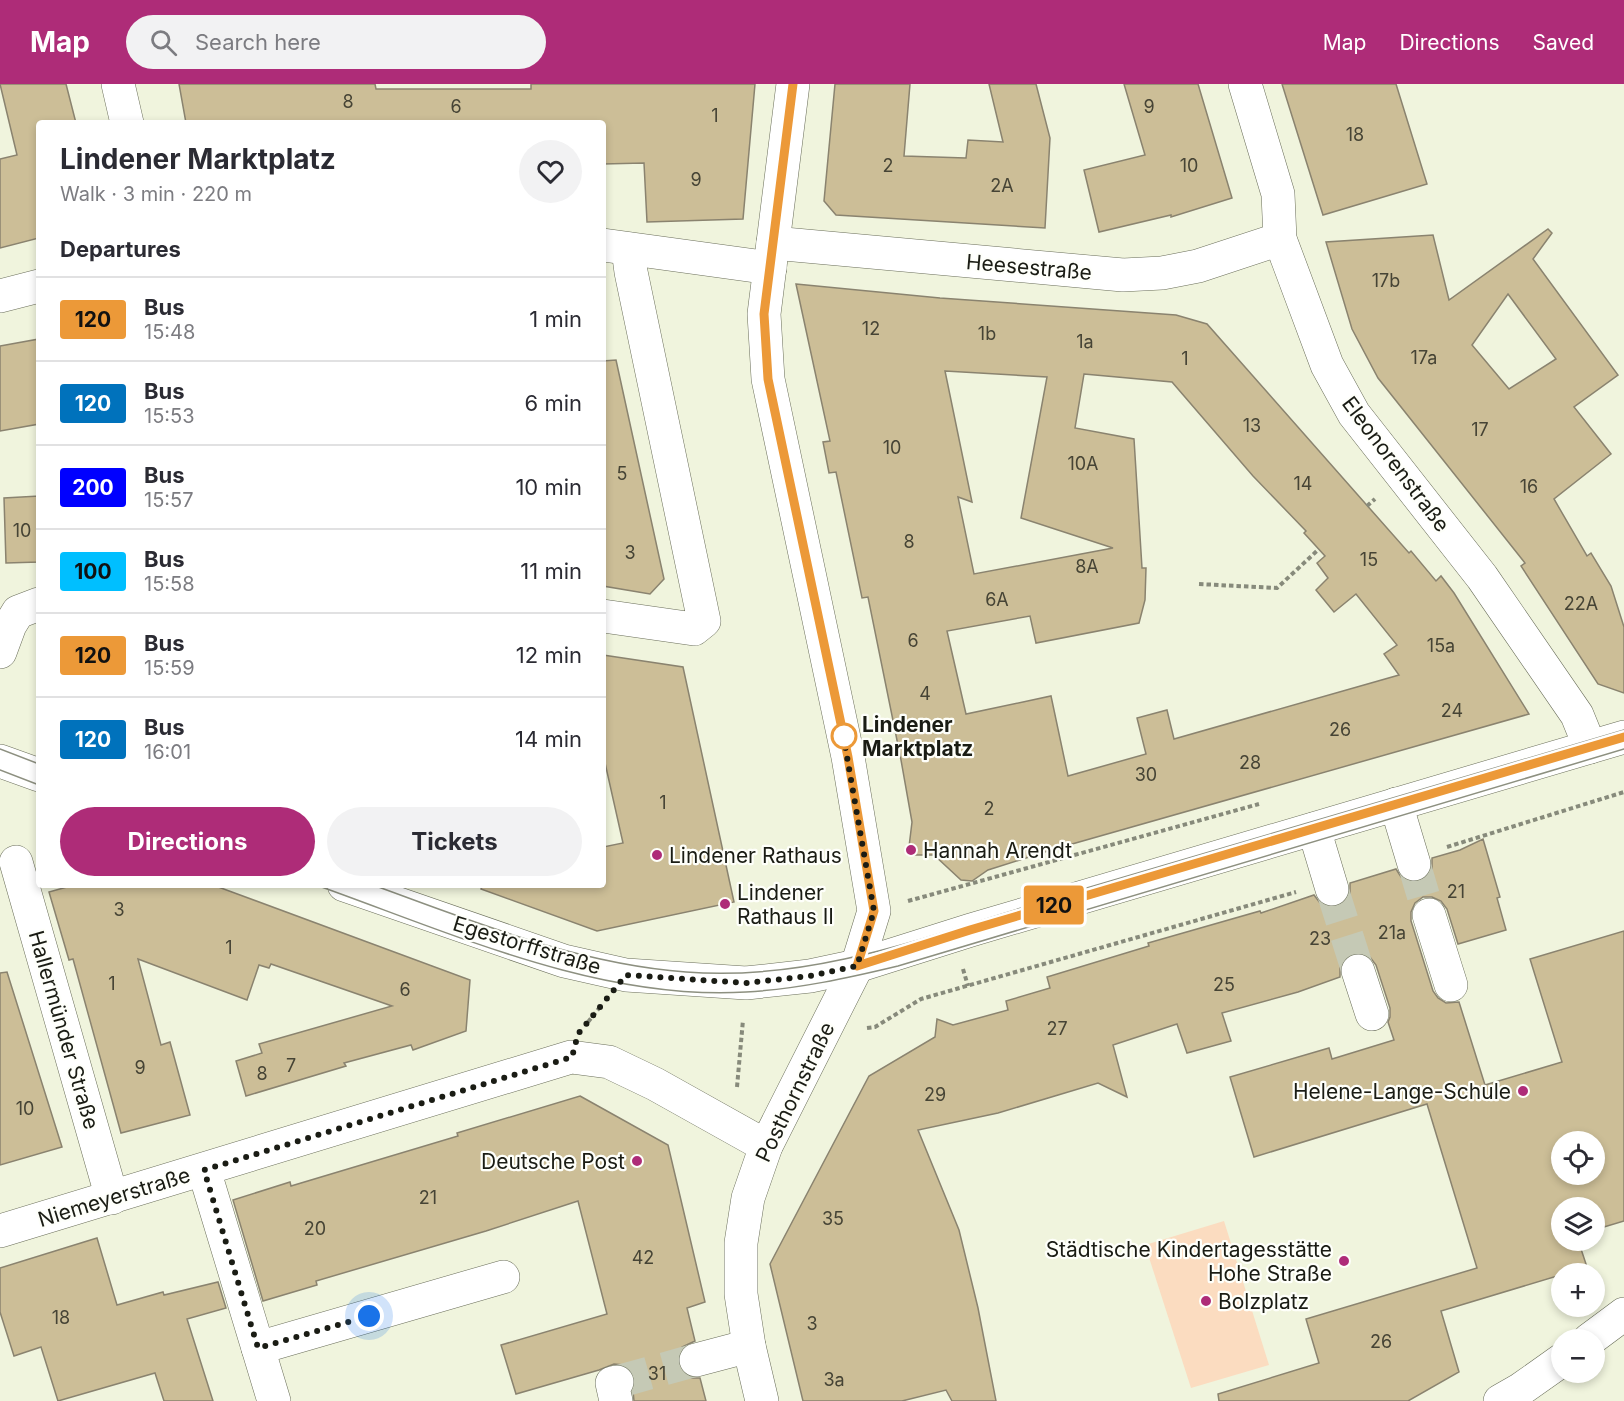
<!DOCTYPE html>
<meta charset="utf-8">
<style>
:root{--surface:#fff;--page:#f2f2f3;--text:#2b2b33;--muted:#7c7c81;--line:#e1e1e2;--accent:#ae2c78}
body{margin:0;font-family:Inter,sans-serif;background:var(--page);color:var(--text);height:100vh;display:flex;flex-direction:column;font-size:22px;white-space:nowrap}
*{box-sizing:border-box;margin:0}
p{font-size:20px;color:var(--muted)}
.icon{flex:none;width:33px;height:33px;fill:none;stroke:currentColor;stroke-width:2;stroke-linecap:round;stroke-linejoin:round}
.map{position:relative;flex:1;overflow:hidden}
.panel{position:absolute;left:36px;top:36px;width:570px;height:768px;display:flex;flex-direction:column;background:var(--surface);border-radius:6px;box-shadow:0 3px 9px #0003}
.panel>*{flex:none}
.badge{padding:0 12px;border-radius:4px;font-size:21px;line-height:39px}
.buttons{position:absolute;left:1551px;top:1047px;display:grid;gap:12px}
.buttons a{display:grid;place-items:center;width:54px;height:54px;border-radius:50%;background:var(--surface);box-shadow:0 3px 9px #0003;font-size:30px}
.you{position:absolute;width:30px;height:30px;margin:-15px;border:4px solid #fff;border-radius:50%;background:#1a73e8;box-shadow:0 0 0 9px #1a73e833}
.map>.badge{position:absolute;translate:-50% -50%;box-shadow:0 0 0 3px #fff}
h2{padding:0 24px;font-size:22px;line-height:54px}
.round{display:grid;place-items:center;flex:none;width:63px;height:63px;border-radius:32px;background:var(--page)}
.head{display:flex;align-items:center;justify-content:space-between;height:102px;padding:0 24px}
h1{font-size:28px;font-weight:700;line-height:45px}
.button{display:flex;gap:12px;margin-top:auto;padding:12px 24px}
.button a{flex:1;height:69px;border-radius:36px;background:var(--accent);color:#fff;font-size:24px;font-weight:700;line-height:69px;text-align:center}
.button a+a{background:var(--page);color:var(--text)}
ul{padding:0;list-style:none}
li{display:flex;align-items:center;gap:18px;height:84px;padding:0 24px;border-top:2px solid var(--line)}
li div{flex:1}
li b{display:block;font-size:22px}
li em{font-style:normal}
li .badge{min-width:66px;font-weight:700;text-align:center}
header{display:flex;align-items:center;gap:36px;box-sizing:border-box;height:84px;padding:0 30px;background:var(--accent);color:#fff}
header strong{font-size:28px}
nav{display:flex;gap:33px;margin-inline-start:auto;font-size:21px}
.search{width:420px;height:54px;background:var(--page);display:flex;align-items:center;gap:15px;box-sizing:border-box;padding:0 21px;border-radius:33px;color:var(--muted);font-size:22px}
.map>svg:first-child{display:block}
</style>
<header>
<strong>Map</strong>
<div class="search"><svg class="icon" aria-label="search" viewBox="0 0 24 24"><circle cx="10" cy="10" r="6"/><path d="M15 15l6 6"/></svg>Search here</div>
<nav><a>Map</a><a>Directions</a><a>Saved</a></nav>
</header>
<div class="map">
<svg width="1624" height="1317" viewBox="0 0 1624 1317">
<rect width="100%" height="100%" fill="#f0f4dd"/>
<!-- green -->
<path fill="#fbdcc0" d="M 1224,1137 L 1269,1281 L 1191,1304 L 1145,1161 Z"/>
<!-- building -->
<g fill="#ccbe97" stroke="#8a836f" stroke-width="1.5" fill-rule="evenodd">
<path d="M 0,0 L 66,0 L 76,39 L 39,39 L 39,154 L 0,164 L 0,75 L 17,71 Z"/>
<path d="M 179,0 L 375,0 L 376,5 L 531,5 L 531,0 L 755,0 L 743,135 L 647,138 L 644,79 L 603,80 L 603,39 L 186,39 Z"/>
<path d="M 835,0 L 910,0 L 904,72 L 966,74 L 968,56 L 1003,58 L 989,0 L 1036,0 L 1050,54 L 1045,144 L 836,131 L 824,117 Z"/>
<path d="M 1124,0 L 1198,0 L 1232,114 L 1171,133 L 1171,131 L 1099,148 L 1084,86 L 1145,71 Z"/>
<path d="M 1282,0 L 1396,0 L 1427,100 L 1323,131 Z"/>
<path d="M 1548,145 L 1552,149 L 1533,175 L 1618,291 L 1574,323 L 1611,370 L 1554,415 L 1587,472 L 1591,469 L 1611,502 L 1624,543 L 1624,609 L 1598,600 L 1521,482 L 1525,479 L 1378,294 L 1352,245 L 1326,158 L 1433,151 L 1449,216 ZM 1508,210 L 1556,275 L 1509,305 L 1472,261 Z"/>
<path d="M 796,200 L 940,214 L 1176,231 L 1207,240 L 1409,469 L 1411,467 L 1436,497 L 1441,492 L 1454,509 L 1529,630 L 1051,766 L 988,786 L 972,797 L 961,796 L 934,771 L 908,771 L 912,738 L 901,676 L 868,513 L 862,514 L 836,388 L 829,389 L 823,358 L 830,357 ZM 945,287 L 1047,293 L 1021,434 L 1113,464 L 974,490 L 958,413 L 972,418 ZM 1084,290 L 1172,298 L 1253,392 L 1306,447 L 1304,449 L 1325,472 L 1317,479 L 1328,494 L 1316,506 L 1334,528 L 1356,510 L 1397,561 L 1384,570 L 1399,591 L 1174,655 L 1167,626 L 1137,634 L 1146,670 L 1068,692 L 1051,612 L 966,630 L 947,547 L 1030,532 L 1036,559 L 1139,539 L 1145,516 L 1146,484 L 1142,484 L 1134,355 L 1075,344 Z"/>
<path d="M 39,255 L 39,340 L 0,347 L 0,262 Z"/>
<path d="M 616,276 L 664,495 L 650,510 L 603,502 L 603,277 Z"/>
<path d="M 39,412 L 39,478 L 6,479 L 4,414 Z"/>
<path d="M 603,571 L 683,583 L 734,818 L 597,847 L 481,805 L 482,801 L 603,801 L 603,763 L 623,759 L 603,670 Z"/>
<path d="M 1483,755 L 1500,813 L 1497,814 L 1506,846 L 1458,860 L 1447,825 L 1441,817 L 1432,813 L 1423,813 L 1415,819 L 1411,828 L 1411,837 L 1433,907 L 1438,914 L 1446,919 L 1459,918 L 1485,1001 L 1562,978 L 1530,875 L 1624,847 L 1624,1137 L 1594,1146 L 1594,1124 L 1562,1124 L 1562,1156 L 1578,1156 L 1587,1183 L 1441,1227 L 1459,1288 L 1408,1317 L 1219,1317 L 1218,1310 L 1319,1279 L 1306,1235 L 1477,1184 L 1427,1020 L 1254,1073 L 1230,993 L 1329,964 L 1332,975 L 1394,956 L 1388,938 L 1390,933 L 1390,924 L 1376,881 L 1370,873 L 1361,869 L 1353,869 L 1344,875 L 1340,884 L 1340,893 L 1298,908 L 1222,929 L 1231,957 L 1187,969 L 1177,940 L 1113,961 L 1127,1013 L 1098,999 L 998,1029 L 918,1046 L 959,1146 L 978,1224 L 996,1317 L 952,1317 L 946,1306 L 902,1317 L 803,1317 L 770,1180 L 869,992 L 935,953 L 937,935 L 953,941 L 1008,926 L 1006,917 L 1050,904 L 1047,893 L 1149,862 L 1148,859 L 1260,827 L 1261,829 L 1314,811 L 1320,819 L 1327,823 L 1338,823 L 1346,817 L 1350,810 L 1350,799 L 1396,785 L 1401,793 L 1409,798 L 1420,798 L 1428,792 L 1432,785 L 1432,774 L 1460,766 ZM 1562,1058 L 1594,1058 L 1594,1090 L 1562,1090 Z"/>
<path d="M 74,801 L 213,801 L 470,896 L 466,947 L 413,966 L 411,961 L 344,979 L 346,982 L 246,1012 L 236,977 L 262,969 L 259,960 L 392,922 L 271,880 L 269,884 L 259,881 L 247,916 L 138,875 L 161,961 L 170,958 L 190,1031 L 121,1049 L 73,875 L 69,876 L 49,808 Z"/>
<path d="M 7,888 L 62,1063 L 0,1081 L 0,889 Z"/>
<path d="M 580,1012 L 668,1061 L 705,1218 L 687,1224 L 695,1257 L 682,1263 L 678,1272 L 678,1280 L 683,1290 L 692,1294 L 700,1294 L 706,1317 L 634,1317 L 633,1307 L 635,1295 L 631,1286 L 624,1281 L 614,1280 L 599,1286 L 516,1310 L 501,1261 L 607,1230 L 578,1117 L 486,1147 L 316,1197 L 317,1201 L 263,1217 L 233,1116 L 290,1098 L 291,1102 L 458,1052 L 457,1049 Z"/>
<path d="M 97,1154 L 117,1221 L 163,1208 L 164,1211 L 218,1198 L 226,1224 L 187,1235 L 213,1317 L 164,1317 L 155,1289 L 58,1317 L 41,1263 L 14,1272 L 0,1228 L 0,1184 Z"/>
</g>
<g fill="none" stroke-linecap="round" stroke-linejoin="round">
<!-- minor-tunnel -->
<g stroke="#c5c9b5" stroke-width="33" stroke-dasharray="33 16" stroke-linecap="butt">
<path d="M 1414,780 L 1429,831"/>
<path d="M 1332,805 L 1358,887"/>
<path d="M 617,1298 L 696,1276"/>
</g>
<defs>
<g id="minor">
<path d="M 118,0 L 127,39"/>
<path d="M 1245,0 L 1278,110 L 1280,155 L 1327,281 L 1354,330 L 1482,493 L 1577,631 L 1590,663"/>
<path d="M 773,159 L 1123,191 L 1162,189 L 1198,182 L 1280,155"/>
<path d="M 603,161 L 770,184"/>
<path d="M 0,212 L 39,202"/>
<path d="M 603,532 L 694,545 L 704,537 L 631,188 L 628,165"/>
<path d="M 0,568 L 10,541 L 18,528 L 39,520"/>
<path d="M 0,677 L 39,691"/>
<path d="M 1396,720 L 1414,780"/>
<path d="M 1314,745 L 1332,805"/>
<path d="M 16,778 L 112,1114"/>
<path d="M 344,801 L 564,877 L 626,891 L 746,899 L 810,892 L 857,882 L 971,846 L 1624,653"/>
<path d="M 1429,831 L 1451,901"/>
<path d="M 1358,887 L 1372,930"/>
<path d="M 204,1086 L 274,1317"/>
<path d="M 0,1147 L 571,973 L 609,978 L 655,1000 L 766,1062"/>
<path d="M 1589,1256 L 1624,1230"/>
<path d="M 258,1264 L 503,1193"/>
<path d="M 696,1276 L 749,1262"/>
<path d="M 616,1317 L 612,1299 L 617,1298"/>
<path d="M 762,1317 L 749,1262 L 741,1210 L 741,1159 L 748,1114 L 766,1062 L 857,882 L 874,827 L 848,673 L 768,295 L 764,230 L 793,0"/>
<path d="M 1500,1317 L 1521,1305 L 1562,1276"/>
</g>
</defs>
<!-- minor casing -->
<use href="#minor" stroke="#6a6e5a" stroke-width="34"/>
<!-- path -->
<g stroke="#878a7b" stroke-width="4" stroke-dasharray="4.5 3" stroke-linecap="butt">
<path d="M 1367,422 L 1375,415"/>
<path d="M 1199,500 L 1277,504 L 1319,465"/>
<path d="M 1447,763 L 1624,708"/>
<path d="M 908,817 L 1259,720"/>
<path d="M 963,885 L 968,902"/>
<path d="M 588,938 L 600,923"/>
<path d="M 867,944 L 875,943 L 921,915 L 1296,808"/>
<path d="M 737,1003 L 743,936"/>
</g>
<!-- minor -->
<use href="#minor" stroke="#fff" stroke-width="33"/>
<!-- tram -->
<g stroke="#8d9080" stroke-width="1.5">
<path d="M 0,665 L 39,680"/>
<path d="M 0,686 L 39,701"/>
<path d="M 316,801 C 451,849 600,917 746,908 C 798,905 848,894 898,882 L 1624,665"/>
<path d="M 373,801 C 475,838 577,880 686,888 C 822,899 952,843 1080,806 C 1261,753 1442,699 1624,646"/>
</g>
</g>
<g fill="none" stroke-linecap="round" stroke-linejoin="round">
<defs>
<path id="line" d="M 793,0 L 764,230 L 768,295 L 848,673 L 874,827 L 857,882 L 970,846 L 1624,653"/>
</defs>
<!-- line casing -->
<use href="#line" stroke="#fff" stroke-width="14"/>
<!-- line -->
<use href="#line" stroke="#ec9938" stroke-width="9"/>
<!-- walk -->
<path stroke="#1a1c14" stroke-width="6" stroke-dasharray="0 10.8" d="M 369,1232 L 258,1264 L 204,1086 L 572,973 L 578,950 L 626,891 L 746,899 L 810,892 L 857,882 L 874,827 L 843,650 L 844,652"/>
</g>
<!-- markers -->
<circle fill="#fff" stroke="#ec9938" stroke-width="3" cx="844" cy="652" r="12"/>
<g fill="#ae2c78" stroke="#fefffa" stroke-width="2">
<circle cx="911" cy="766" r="6"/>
<circle cx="657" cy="771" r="6"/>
<circle cx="725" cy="820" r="6"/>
<circle cx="1523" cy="1007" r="6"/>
<circle cx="637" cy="1077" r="6"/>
<circle cx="1344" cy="1177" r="6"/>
<circle cx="1206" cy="1217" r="6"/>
</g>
<g text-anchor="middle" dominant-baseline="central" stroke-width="4.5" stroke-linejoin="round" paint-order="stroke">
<!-- number labels -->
<g font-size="18" fill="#464435">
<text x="348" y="17">8</text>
<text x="456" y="22">6</text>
<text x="1149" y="22">9</text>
<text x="715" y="31">1</text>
<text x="1355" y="50">18</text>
<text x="888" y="81">2</text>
<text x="1189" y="81">10</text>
<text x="696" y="95">9</text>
<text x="1002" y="101">2A</text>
<text x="1386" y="196">17b</text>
<text x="871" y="244">12</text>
<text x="987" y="249">1b</text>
<text x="1085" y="257">1a</text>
<text x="1424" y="273">17a</text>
<text x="1185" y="274">1</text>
<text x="1252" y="341">13</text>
<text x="1480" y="345">17</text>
<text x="892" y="363">10</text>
<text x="1083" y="379">10A</text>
<text x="622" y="389">5</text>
<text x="1303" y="399">14</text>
<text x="1529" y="402">16</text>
<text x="22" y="446">10</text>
<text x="909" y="457">8</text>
<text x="630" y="468">3</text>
<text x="1369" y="475">15</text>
<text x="1087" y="482">8A</text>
<text x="997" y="515">6A</text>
<text x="1581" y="519">22A</text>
<text x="913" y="556">6</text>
<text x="1441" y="561">15a</text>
<text x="925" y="609">4</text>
<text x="1452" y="626">24</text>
<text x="1340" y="645">26</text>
<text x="1250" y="678">28</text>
<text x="1146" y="690">30</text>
<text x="663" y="718">1</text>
<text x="989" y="724">2</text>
<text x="1456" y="807">21</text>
<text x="119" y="825">3</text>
<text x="1392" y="848">21a</text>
<text x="1320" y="854">23</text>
<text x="229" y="863">1</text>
<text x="112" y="899">1</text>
<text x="1224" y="900">25</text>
<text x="405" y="905">6</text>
<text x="1057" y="944">27</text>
<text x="291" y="981">7</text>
<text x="140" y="983">9</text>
<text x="262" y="989">8</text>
<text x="935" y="1010">29</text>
<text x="25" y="1024">10</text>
<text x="428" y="1113">21</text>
<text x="833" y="1134">35</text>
<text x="315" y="1144">20</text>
<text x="643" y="1173">42</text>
<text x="61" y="1233">18</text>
<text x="812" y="1239">3</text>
<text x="1381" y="1257">26</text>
<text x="657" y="1289">31</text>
<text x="834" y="1295">3a</text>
</g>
<!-- street labels -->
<g font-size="21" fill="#1a1c14" stroke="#fefffa">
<text transform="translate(1029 183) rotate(5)">Heesestraße</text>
<text transform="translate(1396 380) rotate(53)">Eleonorenstraße</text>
<text transform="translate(527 861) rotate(17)">Egestorffstraße</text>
<text transform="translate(64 946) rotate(74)">Hallermünder Straße</text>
<text transform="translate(795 1008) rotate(-64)">Posthornstraße</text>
<text transform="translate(114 1113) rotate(-17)">Niemeyerstraße</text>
</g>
<!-- stop labels -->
<g font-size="21" font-weight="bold" fill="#1a1c14" stroke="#fefffa" text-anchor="start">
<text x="862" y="640">Lindener<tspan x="862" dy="24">Marktplatz</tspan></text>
</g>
<!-- poi labels -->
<g font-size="21" fill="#1a1c14" stroke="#fefffa" text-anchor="start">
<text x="923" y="766">Hannah Arendt</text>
<text x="669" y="771">Lindener Rathaus</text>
<text x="737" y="808">Lindener<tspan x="737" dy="24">Rathaus II</tspan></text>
<text x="1511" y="1007" text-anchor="end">Helene-Lange-Schule</text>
<text x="625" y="1077" text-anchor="end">Deutsche Post</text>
<text x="1332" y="1165" text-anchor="end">Städtische Kindertagesstätte<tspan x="1332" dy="24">Hohe Straße</tspan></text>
<text x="1218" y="1217">Bolzplatz</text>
</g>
</g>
</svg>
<div class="buttons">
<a><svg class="icon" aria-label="locate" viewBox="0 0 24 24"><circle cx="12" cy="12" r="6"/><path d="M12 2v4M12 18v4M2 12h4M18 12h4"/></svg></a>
<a><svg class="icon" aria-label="layers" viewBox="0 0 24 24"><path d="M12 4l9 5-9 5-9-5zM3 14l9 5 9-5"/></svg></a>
<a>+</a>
<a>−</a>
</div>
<div class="you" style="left:369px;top:1232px"></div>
<b class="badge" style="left:1054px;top:821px;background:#ec9938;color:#111">120</b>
<section class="panel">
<div class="head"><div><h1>Lindener Marktplatz</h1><p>Walk · 3 min · 220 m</p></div><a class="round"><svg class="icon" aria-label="heart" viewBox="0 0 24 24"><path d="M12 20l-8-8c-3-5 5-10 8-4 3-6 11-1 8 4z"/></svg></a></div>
<h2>Departures</h2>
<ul>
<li><span class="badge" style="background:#ec9938;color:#111">120</span><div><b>Bus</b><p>15:48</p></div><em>1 min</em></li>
<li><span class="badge" style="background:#0072bc;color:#fff">120</span><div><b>Bus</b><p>15:53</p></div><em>6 min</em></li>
<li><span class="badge" style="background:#00f;color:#fff">200</span><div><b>Bus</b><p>15:57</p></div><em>10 min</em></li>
<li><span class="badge" style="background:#00bfff;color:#111">100</span><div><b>Bus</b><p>15:58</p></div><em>11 min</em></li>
<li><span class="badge" style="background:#ec9938;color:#111">120</span><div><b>Bus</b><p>15:59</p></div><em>12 min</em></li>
<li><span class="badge" style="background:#0072bc;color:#fff">120</span><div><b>Bus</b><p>16:01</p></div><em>14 min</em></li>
</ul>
<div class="button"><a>Directions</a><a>Tickets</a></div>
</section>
</div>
